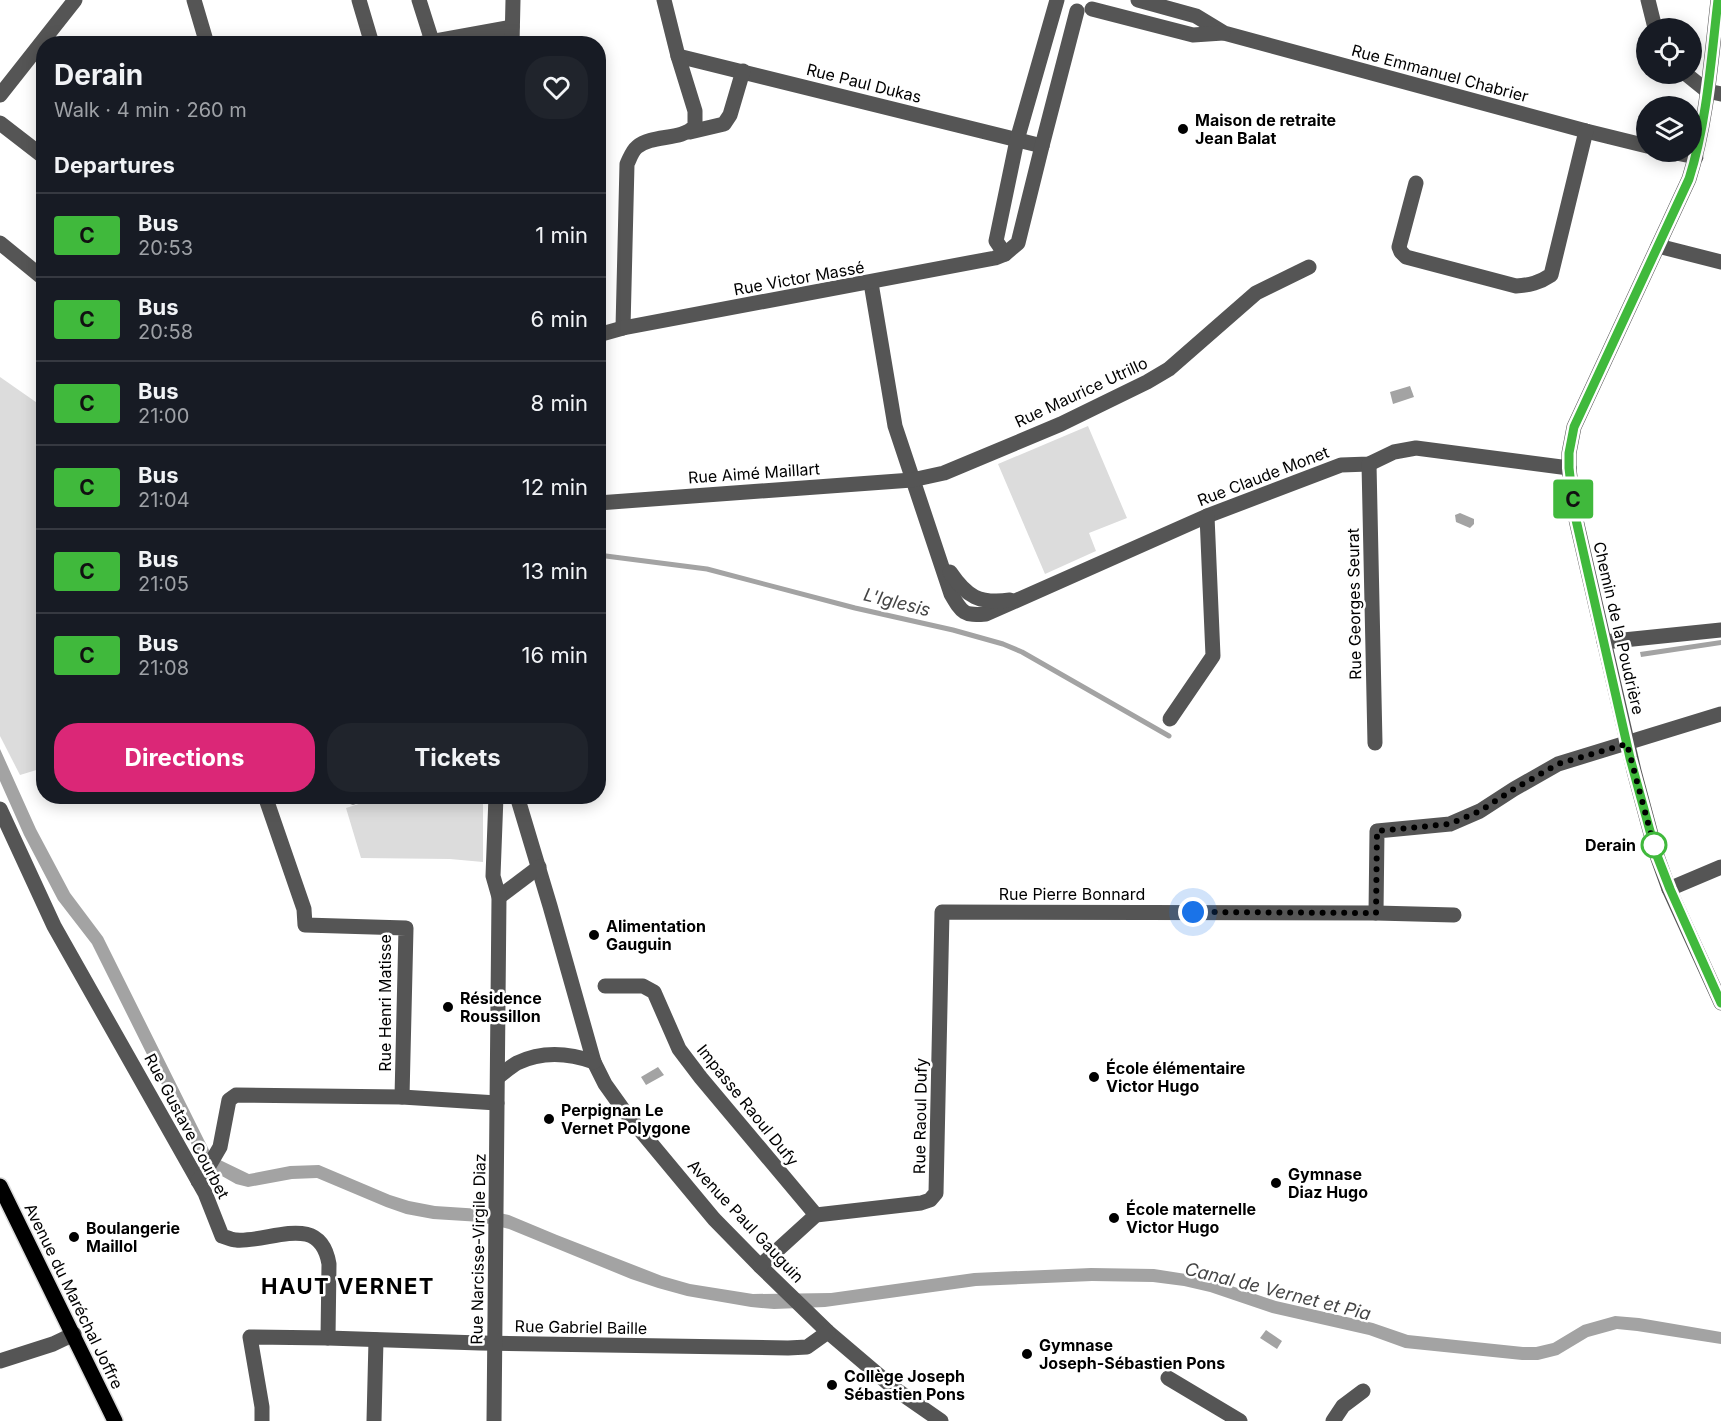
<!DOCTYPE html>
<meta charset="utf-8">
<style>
:root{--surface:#171b24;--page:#20242c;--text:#f1f3f6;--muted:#9ea1a6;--line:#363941;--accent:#db2777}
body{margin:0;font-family:Inter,sans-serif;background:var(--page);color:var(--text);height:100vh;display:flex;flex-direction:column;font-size:22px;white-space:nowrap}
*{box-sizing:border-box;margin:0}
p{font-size:20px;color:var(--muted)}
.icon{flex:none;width:33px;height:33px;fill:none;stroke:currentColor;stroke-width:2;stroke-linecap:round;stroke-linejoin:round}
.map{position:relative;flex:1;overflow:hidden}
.panel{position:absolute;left:36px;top:36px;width:570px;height:768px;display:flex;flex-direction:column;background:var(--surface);border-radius:24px;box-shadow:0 3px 15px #0003}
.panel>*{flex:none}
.badge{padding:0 12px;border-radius:4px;font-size:21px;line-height:39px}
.buttons{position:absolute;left:1636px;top:18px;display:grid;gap:12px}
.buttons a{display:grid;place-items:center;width:66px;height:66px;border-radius:50%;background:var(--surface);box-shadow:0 3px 15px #0003;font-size:30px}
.you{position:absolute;width:30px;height:30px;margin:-15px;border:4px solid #fff;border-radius:50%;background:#1a73e8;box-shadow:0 0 0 9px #1a73e833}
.map>.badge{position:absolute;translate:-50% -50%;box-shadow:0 0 0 3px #fff}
h2{padding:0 18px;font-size:22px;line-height:54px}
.round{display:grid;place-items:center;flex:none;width:63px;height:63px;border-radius:24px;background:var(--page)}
.headline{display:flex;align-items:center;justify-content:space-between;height:102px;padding:0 18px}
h1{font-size:28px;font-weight:700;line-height:45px}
.primary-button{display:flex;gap:12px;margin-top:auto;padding:12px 18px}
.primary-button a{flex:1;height:69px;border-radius:24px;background:var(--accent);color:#fff;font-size:24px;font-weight:700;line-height:69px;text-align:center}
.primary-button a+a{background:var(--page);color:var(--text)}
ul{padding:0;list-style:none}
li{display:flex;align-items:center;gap:18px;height:84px;padding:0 18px;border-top:2px solid var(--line)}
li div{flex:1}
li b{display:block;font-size:22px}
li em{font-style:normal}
li .badge{min-width:66px;font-weight:700;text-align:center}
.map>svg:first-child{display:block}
</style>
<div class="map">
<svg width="1721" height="1421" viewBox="0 0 1721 1421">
<rect width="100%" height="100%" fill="#fff"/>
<!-- green -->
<g fill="#dcdcdc">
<path d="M 0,377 L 43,407 L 43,768 L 20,775 L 0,736 Z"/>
<path d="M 1088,426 L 1127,518 L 1089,533 L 1096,551 L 1045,574 L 998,464 Z"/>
<path d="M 384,796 L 483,797 L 483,862 L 450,859 L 361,858 L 346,808 Z"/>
</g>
<!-- water -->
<g fill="#a3a3a3">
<path d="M 1410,386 L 1414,397 L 1393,404 L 1390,392 Z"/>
<path d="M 1460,513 L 1474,519 L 1474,524 L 1470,528 L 1456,522 L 1455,515 Z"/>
<path d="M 1721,640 L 1721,645 L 1641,657 L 1640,652 Z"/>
<path d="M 0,749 L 36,829 L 70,893 L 103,937 L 210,1152 L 220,1160 L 249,1174 L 290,1166 L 319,1165 L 390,1195 L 409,1201 L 435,1206 L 481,1209 L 509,1215 L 557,1235 L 662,1276 L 690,1284 L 753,1294 L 831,1293 L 974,1273 L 1091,1268 L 1154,1269 L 1186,1274 L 1214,1280 L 1276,1301 L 1373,1323 L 1408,1335 L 1523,1347 L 1536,1347 L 1553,1343 L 1583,1325 L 1615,1316 L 1639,1318 L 1721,1332 L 1721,1344 L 1637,1331 L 1617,1329 L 1588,1337 L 1558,1355 L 1538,1360 L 1522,1360 L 1405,1348 L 1369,1335 L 1272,1313 L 1210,1292 L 1184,1286 L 1153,1282 L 1092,1281 L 976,1286 L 825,1307 L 774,1309 L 751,1307 L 687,1296 L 658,1288 L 631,1279 L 509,1229 L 481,1222 L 433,1219 L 406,1214 L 386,1207 L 317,1178 L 292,1179 L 248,1187 L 236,1184 L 213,1171 L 200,1161 L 92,944 L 58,900 L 24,835 L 0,781 Z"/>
<path d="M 658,1067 L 664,1075 L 646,1085 L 641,1077 Z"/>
<path d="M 1266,1330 L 1282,1341 L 1277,1349 L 1260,1338 Z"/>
</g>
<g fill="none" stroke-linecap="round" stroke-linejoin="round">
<!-- stream -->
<path stroke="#a3a3a3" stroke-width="5" d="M 598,555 L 707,569 L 855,608 L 953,630 L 1003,644 L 1022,652 L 1169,736"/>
<defs>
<path id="major" d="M 0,1186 L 115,1421"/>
</defs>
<!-- major casing -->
<use href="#major" stroke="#dbdbdb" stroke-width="18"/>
<!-- minor -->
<g stroke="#555" stroke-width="15">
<path d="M 194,0 L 207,44"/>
<path d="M 359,0 L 372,44"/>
<path d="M 419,0 L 432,41"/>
<path d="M 1138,0 L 1196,16 L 1224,33 L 1586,131 L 1647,146"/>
<path d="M 1648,0 L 1655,28"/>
<path d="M 1718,0 C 1711,60 1707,122 1689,179 L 1574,427 L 1569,453 L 1569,468 L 1574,511 L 1634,771 L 1656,853 L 1669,889 L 1721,1003"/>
<path d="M 1092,9 L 1193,35 L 1223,33"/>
<path d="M 419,44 L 512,27"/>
<path d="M 512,44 L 513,0"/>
<path d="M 678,56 L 1042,146"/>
<path d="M 1686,74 L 1707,91 L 1721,94"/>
<path d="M 0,95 L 75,0"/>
<path d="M 0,123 L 44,157"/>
<path d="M 690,132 L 724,124 L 730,115 L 743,71"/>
<path d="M 1671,152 L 1696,157"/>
<path d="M 1416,183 L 1399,247 L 1401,252 L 1406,257 L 1516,286 C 1530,285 1539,283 1551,275 L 1586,131"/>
<path d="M 0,243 L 44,279"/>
<path d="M 1658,246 L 1721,262"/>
<path d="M 1005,254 L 996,241 L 1017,140 L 1057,0"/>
<path d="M 871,283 L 895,426 L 951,594 C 962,613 964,616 986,614 L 1207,516 L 1341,465 L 1369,464 L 1394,452 L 1416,448 L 1569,468"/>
<path d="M 623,328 L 627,164 C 630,158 632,151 637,147 C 653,134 681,141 695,126 L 695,111 L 678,56 L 664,0"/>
<path d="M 598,335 L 623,328 L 995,258 L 1005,254 L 1018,243 L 1042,146 L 1077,11"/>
<path d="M 1369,464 L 1375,743"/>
<path d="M 598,503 L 912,480 L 944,473 L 1061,424 L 1147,382 L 1169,369 L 1256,293 L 1309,267"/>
<path d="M 950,572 C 967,597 979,604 1010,600"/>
<path d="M 1604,642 L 1721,630"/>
<path d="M 1170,719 L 1213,656 L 1207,516"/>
<path d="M 265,796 L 304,909 L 305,925 L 406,928 L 402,1097"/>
<path d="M 353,796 L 353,797"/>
<path d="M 517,796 L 550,906 L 594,1062 L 605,1084 L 625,1112 L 714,1219 L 760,1266 L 828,1332 L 895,1389 L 941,1421"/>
<path d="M 0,809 L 54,926 L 205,1193 L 222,1236 C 226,1237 231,1240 236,1240 C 270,1243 320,1211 329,1264 L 328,1338"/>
<path d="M 1669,889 L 1721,867"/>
<path d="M 499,897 L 539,867"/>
<path d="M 1376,913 L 1377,831 L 1450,824 L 1480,811 L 1514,789 L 1558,764 L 1721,714"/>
<path d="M 605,986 L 643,986 L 654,992 L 679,1049 L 701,1078 L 816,1215"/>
<path d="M 498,1077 C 504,1073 510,1067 517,1063 C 542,1051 569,1053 594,1062"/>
<path d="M 198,1181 L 206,1171 L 220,1147 L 229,1100 L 236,1095 L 402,1097 L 497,1103"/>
<path d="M 760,1266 L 816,1215 L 921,1203 L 930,1200 L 936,1193 L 942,912 L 1376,913 L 1454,915"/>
<path d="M 0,1361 L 53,1344 L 74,1334"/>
<path d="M 1168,1378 L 1240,1421"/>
<path d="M 262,1421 L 262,1407 L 250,1337 L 328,1338 L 480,1343 L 788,1348 L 807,1347 L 828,1332"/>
<path d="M 374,1421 L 376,1340"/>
<path d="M 494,1421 L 499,897 L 493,876 L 496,796"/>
<path d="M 1333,1421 L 1343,1406 L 1363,1391"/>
</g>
<!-- major -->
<use href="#major" stroke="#000" stroke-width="15"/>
</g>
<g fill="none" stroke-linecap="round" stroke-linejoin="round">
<defs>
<path id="line" d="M 1718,0 C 1711,60 1707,122 1689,179 L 1574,427 L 1569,453 L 1569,468 L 1574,511 L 1630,758 L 1656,853 L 1670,889 L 1721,1003"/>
</defs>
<!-- line casing -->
<use href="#line" stroke="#fff" stroke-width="14"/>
<!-- line -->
<use href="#line" stroke="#40b93c" stroke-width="9"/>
<!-- walk -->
<path stroke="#000" stroke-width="6" stroke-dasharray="0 10.8" d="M 1193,912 L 1376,913 L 1377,831 L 1450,824 L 1480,811 L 1514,789 L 1558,764 L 1627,744 L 1656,853 L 1654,845"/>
</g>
<!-- markers -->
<g fill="#000" stroke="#fff" stroke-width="2">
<circle cx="1183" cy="129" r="6"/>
<circle cx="594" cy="935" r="6"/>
<circle cx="448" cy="1007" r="6"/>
<circle cx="1094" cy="1077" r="6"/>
<circle cx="549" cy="1119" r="6"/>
<circle cx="1276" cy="1183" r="6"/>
<circle cx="1114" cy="1218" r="6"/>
<circle cx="74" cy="1237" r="6"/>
<circle cx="1027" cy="1354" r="6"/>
<circle cx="832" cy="1385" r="6"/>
</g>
<circle fill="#fff" stroke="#40b93c" stroke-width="3" cx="1654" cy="845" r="12"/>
<g text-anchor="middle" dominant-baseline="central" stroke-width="5" stroke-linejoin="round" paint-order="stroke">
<!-- street labels -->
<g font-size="16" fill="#000" stroke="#fff">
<text transform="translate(1440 73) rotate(15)">Rue Emmanuel Chabrier</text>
<text transform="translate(864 83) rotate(14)">Rue Paul Dukas</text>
<text transform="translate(799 278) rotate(-10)">Rue Victor Massé</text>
<text transform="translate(1081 392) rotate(-25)">Rue Maurice Utrillo</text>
<text transform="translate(754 473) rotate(-4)">Rue Aimé Maillart</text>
<text transform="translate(1263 476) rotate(-21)">Rue Claude Monet</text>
<text transform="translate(1354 604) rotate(-91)">Rue Georges Seurat</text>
<text transform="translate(1619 628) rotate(77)">Chemin de la Poudrière</text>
<text x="1072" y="894">Rue Pierre Bonnard</text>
<text transform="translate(385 1003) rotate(-90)">Rue Henri Matisse</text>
<text transform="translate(748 1105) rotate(51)">Impasse Raoul Dufy</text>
<text transform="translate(920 1116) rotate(-89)">Rue Raoul Dufy</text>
<text transform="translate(187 1126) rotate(62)">Rue Gustave Courbet</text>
<text transform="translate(746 1221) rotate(47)">Avenue Paul Gauguin</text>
<text transform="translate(478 1249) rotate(-89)">Rue Narcisse-Virgile Diaz</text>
<text transform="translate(74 1296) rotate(64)">Avenue du Maréchal Joffre</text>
<text transform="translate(581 1327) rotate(1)">Rue Gabriel Baille</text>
</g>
<!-- poi labels -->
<g font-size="16" font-weight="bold" fill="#000" stroke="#fff" text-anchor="start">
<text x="1195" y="120">Maison de retraite<tspan x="1195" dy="18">Jean Balat</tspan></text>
<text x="606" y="926">Alimentation<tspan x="606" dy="18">Gauguin</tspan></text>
<text x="460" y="998">Résidence<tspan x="460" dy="18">Roussillon</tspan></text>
<text x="1106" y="1068">École élémentaire<tspan x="1106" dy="18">Victor Hugo</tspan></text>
<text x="561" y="1110">Perpignan Le<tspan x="561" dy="18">Vernet Polygone</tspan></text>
<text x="1288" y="1174">Gymnase<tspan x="1288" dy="18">Diaz Hugo</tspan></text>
<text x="1126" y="1209">École maternelle<tspan x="1126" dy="18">Victor Hugo</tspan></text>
<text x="86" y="1228">Boulangerie<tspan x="86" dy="18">Maillol</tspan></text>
<text x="1039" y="1345">Gymnase<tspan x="1039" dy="18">Joseph-Sébastien Pons</tspan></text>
<text x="844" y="1376">Collège Joseph<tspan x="844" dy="18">Sébastien Pons</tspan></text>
</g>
<!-- stop labels -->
<g font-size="16" font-weight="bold" fill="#000" stroke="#fff" text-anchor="end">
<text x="1636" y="845">Derain</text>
</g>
<!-- water labels -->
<g font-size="18" font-style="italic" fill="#444" stroke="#fff">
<text transform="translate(897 602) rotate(14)">L'Iglesis</text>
<text transform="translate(1278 1291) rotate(14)">Canal de Vernet et Pia</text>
</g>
<!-- district labels -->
<g font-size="22" font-weight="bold" letter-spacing="1.5" fill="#000" stroke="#fff">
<text x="348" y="1286">HAUT VERNET</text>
</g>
</g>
</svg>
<div class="buttons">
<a><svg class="icon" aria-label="locate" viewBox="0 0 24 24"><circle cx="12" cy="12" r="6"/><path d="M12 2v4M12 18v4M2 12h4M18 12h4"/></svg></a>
<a><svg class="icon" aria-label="layers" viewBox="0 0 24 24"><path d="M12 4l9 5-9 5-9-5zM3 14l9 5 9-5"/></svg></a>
</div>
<div class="you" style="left:1193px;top:912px"></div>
<b class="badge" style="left:1573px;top:499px;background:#40b93c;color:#111">C</b>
<section class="panel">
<div class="headline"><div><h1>Derain</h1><p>Walk · 4 min · 260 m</p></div><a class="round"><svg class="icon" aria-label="heart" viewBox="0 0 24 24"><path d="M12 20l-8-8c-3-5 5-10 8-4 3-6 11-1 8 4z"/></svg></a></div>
<h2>Departures</h2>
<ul>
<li><span class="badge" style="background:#40b93c;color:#111">C</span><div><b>Bus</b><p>20:53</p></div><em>1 min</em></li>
<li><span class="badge" style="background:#40b93c;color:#111">C</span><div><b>Bus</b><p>20:58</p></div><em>6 min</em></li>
<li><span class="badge" style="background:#40b93c;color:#111">C</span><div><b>Bus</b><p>21:00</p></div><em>8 min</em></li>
<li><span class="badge" style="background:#40b93c;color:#111">C</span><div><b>Bus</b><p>21:04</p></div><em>12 min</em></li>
<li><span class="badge" style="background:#40b93c;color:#111">C</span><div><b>Bus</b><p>21:05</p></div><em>13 min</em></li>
<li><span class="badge" style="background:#40b93c;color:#111">C</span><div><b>Bus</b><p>21:08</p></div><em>16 min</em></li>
</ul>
<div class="primary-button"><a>Directions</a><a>Tickets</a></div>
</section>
</div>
